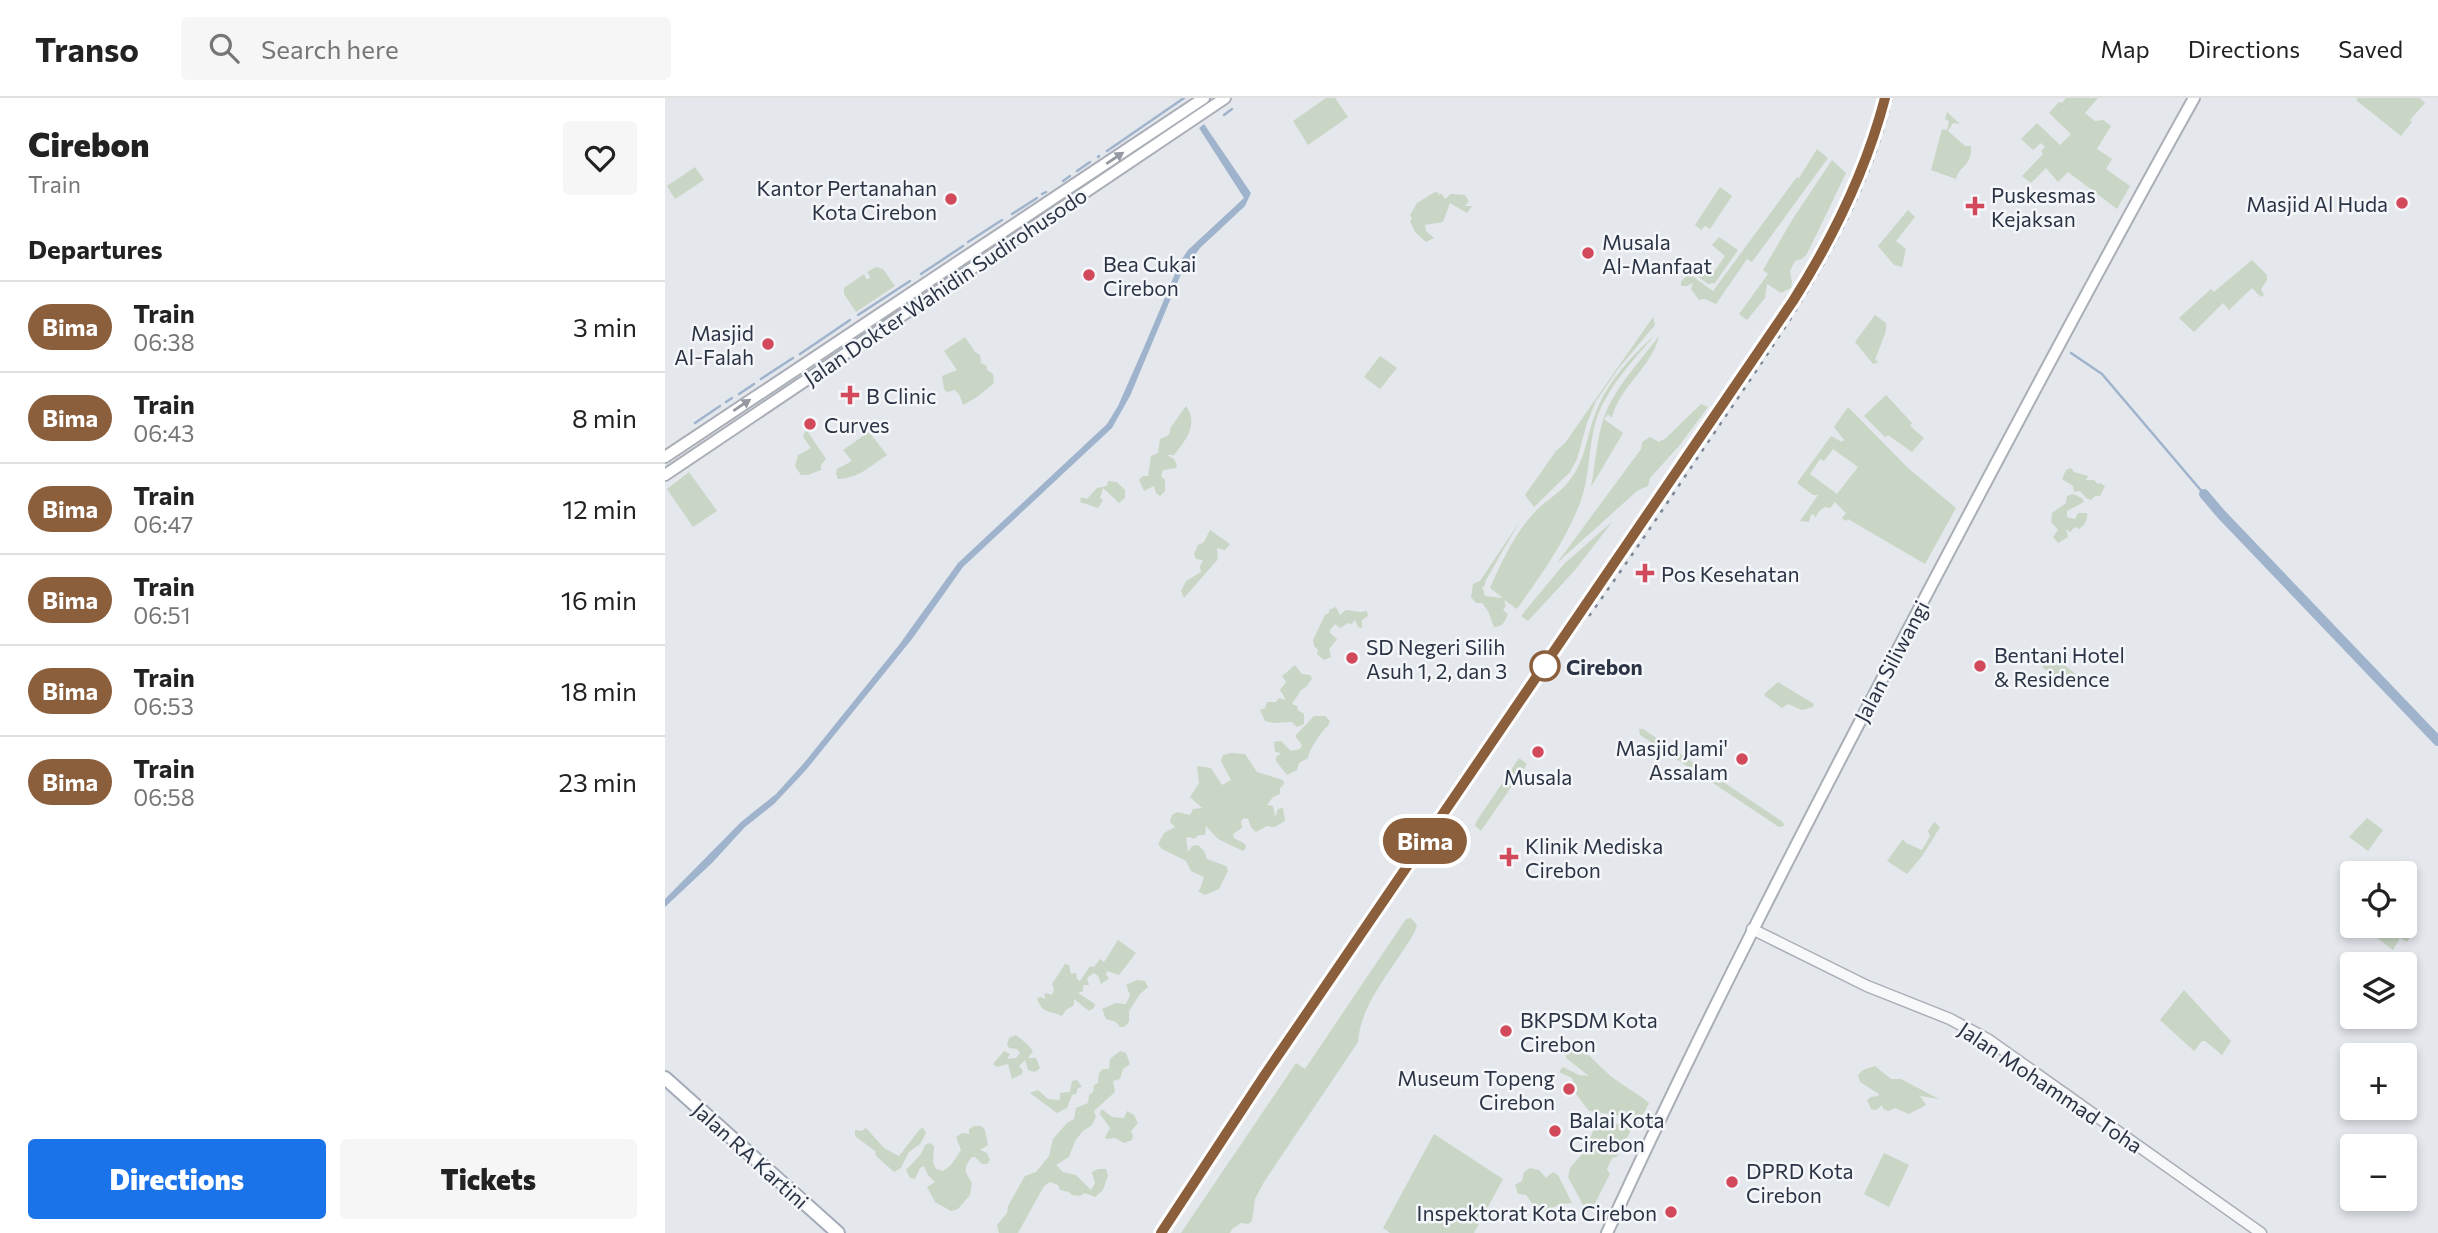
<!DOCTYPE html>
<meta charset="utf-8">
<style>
:root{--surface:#fff;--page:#f6f6f6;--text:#222;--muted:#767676;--line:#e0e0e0;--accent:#1a73e8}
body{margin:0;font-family:Commissioner,sans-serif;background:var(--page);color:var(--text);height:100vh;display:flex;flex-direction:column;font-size:26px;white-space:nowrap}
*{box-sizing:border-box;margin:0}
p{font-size:23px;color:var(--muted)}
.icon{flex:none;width:38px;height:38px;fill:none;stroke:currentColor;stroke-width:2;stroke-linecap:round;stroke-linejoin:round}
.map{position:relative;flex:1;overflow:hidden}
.sheet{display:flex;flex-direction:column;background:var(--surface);width:665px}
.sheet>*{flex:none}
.badge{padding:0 14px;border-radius:23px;font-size:24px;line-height:46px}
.tools{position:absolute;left:1675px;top:763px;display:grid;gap:14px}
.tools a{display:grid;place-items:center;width:77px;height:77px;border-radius:7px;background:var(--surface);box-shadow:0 4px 10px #0003;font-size:35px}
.map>.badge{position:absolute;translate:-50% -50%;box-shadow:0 0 0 4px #fff}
h2{padding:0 28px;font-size:26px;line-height:63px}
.round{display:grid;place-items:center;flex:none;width:74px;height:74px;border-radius:7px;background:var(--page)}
.summary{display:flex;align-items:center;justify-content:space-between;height:119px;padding:0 28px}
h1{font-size:33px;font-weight:800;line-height:52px}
.action{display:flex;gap:14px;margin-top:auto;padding:14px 28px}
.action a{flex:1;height:80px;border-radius:7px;background:var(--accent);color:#fff;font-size:28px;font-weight:800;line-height:80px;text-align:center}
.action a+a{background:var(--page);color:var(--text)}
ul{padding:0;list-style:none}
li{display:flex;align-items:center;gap:21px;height:91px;padding:0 28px;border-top:2px solid var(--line)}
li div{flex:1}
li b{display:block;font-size:26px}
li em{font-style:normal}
li .badge{min-width:77px;font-weight:700;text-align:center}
header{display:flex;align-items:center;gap:42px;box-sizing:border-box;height:98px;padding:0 35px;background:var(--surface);border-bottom:2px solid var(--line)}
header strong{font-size:33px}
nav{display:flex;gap:38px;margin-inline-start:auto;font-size:24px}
.search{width:490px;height:63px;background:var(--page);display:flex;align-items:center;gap:18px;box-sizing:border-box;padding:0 24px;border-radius:7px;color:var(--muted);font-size:26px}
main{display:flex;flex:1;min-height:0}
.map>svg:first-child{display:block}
</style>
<header>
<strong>Transo</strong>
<div class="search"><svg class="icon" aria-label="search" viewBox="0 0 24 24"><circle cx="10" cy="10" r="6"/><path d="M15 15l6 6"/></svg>Search here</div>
<nav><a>Map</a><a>Directions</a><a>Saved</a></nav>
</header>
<main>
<section class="sheet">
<div class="summary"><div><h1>Cirebon</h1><p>Train</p></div><a class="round"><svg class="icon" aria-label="heart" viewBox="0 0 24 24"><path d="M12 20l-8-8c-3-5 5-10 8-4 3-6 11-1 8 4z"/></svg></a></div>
<h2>Departures</h2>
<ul>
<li><span class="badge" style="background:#8b5e3c;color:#fff">Bima</span><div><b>Train</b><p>06:38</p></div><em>3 min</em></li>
<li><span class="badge" style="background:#8b5e3c;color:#fff">Bima</span><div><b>Train</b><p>06:43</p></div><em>8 min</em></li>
<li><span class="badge" style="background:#8b5e3c;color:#fff">Bima</span><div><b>Train</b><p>06:47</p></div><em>12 min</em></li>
<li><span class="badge" style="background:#8b5e3c;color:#fff">Bima</span><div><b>Train</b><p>06:51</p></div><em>16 min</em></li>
<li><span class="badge" style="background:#8b5e3c;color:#fff">Bima</span><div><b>Train</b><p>06:53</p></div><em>18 min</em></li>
<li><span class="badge" style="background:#8b5e3c;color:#fff">Bima</span><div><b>Train</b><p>06:58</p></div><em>23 min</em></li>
</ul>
<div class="action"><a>Directions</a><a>Tickets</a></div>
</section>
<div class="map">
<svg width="1773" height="1135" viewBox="0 0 1773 1135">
<rect width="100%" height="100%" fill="#e4e7ec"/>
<!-- green -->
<g fill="#c9d6c5" fill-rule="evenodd">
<path d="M 661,0 L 670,0 L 683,19 L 643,47 L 628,23 Z"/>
<path d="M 1401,0 L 1433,0 L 1420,15 L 1430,23 L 1438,22 L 1446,28 L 1432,51 L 1447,61 L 1441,71 L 1465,88 L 1452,111 L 1403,74 L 1393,84 L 1381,70 L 1366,85 L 1357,78 L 1378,56 L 1376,53 L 1380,49 L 1376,45 L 1368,52 L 1356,41 L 1372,25 L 1395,47 L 1406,36 L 1384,15 L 1394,4 L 1397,5 Z"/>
<path d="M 1693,0 L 1755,0 L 1760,5 L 1745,22 L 1747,24 L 1736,38 L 1691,2 Z"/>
<path d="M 1282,14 L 1295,26 L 1288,25 L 1283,33 L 1300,48 L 1306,48 C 1307,69 1296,65 1291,81 L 1266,72 L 1277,31 L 1282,32 L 1284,23 L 1280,21 Z"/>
<path d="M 1152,51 L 1163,60 L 1087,164 L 1082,161 L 1051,206 L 1040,201 L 1034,202 L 1026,191 L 1028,185 L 1022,188 L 1016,188 L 1016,184 L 1023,175 L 1048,193 L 1132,79 L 1134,80 Z"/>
<path d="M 1167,62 L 1181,75 L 1142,156 L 1137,161 L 1130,163 L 1125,173 L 1127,184 L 1126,190 L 1116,195 L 1102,186 L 1100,200 L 1082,222 L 1074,216 L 1103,176 L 1098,172 L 1127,122 Z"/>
<path d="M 30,69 L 39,82 L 10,101 L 2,88 Z"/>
<path d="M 1055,89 L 1067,98 L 1045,131 L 1040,128 L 1036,132 L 1030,127 Z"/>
<path d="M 770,94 L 774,95 L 773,97 L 777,96 L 780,101 L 786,96 L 800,97 L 804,103 L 800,108 L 807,108 L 802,115 L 785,105 L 778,124 L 760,127 L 761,133 L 769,140 L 761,144 L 750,134 L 745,123 L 747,120 L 745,117 L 752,105 Z"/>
<path d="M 1243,112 L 1250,119 L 1231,143 L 1241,151 L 1237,169 L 1229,167 L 1213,148 Z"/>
<path d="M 1054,139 L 1073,152 L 1050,185 L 1043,186 L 1027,174 L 1032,167 L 1047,177 L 1060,158 L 1047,147 Z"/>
<path d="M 1587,162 L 1602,177 L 1602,182 L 1596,191 L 1599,197 L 1596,199 L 1587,190 L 1564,212 L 1558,205 L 1529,234 L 1514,220 L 1546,191 L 1549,194 Z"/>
<path d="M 211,169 L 218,171 L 230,188 L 191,214 L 179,196 L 179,190 L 199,176 L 201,181 L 204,181 L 205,178 L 202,174 Z"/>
<path d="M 1210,217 L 1221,225 L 1221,233 L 1210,262 L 1214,264 L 1208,266 L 1190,244 Z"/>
<path d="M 988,219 L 990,227 L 953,271 L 931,303 L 922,325 L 912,361 L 905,374 L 869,409 L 860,397 L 891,353 L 900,345 Z"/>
<path d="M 989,238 C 967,264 940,291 930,326 C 923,352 925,379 915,405 C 900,444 876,477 852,511 L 839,502 L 841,508 L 838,512 L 843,516 C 840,523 838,529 829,529 L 823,513 L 817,505 L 811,505 L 806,499 L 808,486 L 815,483 L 855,423 L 821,482 L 819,489 L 817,488 L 820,498 L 838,500 L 825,490 C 836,465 849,437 868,416 C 880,402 897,395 907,379 C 921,360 922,336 931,314 C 942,285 966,258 989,238 Z"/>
<path d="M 994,238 C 987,269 954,289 947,320 L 943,316 L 939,321 L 958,335 L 926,389 C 930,369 931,349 936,329 C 944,295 974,265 994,238 Z"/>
<path d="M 300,239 L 310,254 L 315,257 L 316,265 L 322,268 L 322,272 L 328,276 L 329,285 L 312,299 L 298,307 L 295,298 L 290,292 L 282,294 L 279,291 L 277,278 L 292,272 L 279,253 Z"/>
<path d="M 715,258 L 732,270 L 715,291 L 699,279 Z"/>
<path d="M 1221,297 L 1247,325 L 1245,328 L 1259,340 L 1247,354 L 1223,337 L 1220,339 L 1199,318 Z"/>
<path d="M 1036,306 L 1043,309 L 1014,348 L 985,380 L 983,388 L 972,393 L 892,465 L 976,351 L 977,344 L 985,339 L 994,344 L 1001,340 Z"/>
<path d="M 521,308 C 534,326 521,342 509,357 L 502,357 L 509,361 L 512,367 L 511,370 L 498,372 L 496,378 L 500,382 L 500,393 L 495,398 L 491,395 L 489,388 L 479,393 L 474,382 L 478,378 L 483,378 L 486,358 L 493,355 L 495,341 L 504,337 L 506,329 Z"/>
<path d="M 1183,309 L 1243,370 L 1291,410 L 1260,466 L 1183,421 L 1181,423 L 1177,420 L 1181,415 L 1170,404 L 1165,410 L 1160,409 L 1155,412 L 1150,420 L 1149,416 L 1146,417 L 1144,424 L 1135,423 L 1153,397 L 1148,397 L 1132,385 L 1166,338 L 1177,344 L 1179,342 L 1169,329 ZM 1168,351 L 1193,369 L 1172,396 L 1145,376 L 1155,361 L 1159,363 Z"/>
<path d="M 141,331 L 161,361 L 156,367 L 156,372 L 143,377 L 136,377 L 130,368 L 133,357 L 146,350 L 138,339 Z"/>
<path d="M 204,334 L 222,357 C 204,369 194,380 173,381 L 171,376 L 172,371 L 187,363 L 178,352 Z"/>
<path d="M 1406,370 L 1409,374 L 1423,378 L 1421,382 L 1429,382 L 1433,386 L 1435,385 L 1440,388 L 1435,398 L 1430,398 L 1426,402 L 1421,400 L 1415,393 L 1409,394 L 1408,388 L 1397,381 L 1401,372 Z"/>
<path d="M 24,374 L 52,413 L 28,429 L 2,391 Z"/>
<path d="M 443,383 L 452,384 L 460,392 L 460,400 L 454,405 L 438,390 L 435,400 L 438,402 L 433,410 L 415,404 L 416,399 L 422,401 L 432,390 L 442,388 Z"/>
<path d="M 1408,396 L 1417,400 L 1419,404 L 1402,413 L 1402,419 L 1410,421 L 1413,415 L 1422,415 C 1423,421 1419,428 1414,431 L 1410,429 L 1405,434 L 1401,431 L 1403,439 L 1393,445 L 1388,439 L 1393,432 L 1386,424 L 1387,415 L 1401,405 L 1402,398 Z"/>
<path d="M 948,423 L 910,472 L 863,523 L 856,518 L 899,466 Z"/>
<path d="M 545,432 L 565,446 L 560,452 L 552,450 L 553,461 L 519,500 L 516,493 L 521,483 L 536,474 L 535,468 L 538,462 L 531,461 L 529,456 L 533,447 L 539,444 Z"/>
<path d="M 671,509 L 675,517 L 681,512 L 695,514 L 702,513 L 703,518 L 697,522 L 697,530 L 693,529 L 690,522 L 687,526 L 683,525 L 675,530 L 670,526 L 665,532 L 665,535 L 672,541 L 664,551 L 666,559 L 659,562 L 652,556 L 653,552 L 649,548 L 648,542 L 660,517 L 664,515 L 664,512 Z"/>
<path d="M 1387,557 L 1413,578 L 1403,590 L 1377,569 Z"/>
<path d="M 630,567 L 637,576 L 645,577 L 647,581 L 641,589 L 636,592 L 627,606 L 632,608 L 633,612 L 639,616 L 639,626 L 632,629 L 627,624 L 608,625 L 600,623 L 595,612 L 600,610 L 602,604 L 611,604 L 614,600 L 621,602 L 615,592 L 621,584 L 617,578 Z"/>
<path d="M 1113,584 L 1149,606 L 1148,609 L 1137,612 L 1123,606 L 1117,610 L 1100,598 L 1099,596 Z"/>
<path d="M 649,618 L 660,618 L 665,623 L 663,628 C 656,633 644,652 643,660 L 634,665 L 632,672 L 622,677 L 611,663 L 611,659 L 616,655 L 610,654 L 609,644 L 616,643 L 626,653 L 635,651 L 637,647 L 630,638 Z"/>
<path d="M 974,631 L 978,631 L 1047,677 L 1043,682 L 975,637 Z"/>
<path d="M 566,655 L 580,656 L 592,674 L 618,682 L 619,686 L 615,690 L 615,696 L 608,699 L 602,707 L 608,708 L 610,719 L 613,711 L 618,710 L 620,723 L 610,729 L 602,728 L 591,734 L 586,729 L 583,721 L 579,720 L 576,723 L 577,730 L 568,736 L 569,740 L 580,746 L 581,750 L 578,753 L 553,741 L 541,728 L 540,737 L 534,737 L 529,741 L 524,739 L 521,740 L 523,754 L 527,748 L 533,747 L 539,753 L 542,761 L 561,768 L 563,773 L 554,791 L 540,797 L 533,793 L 535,791 L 539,779 L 526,773 L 521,763 L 497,751 L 493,746 L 499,735 L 510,729 L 505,724 L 507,717 L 512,714 L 525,717 L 528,711 L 537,710 L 525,699 L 534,685 L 532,668 L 546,670 L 557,687 L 566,682 L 556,663 L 558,657 Z"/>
<path d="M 854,660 L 862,666 L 816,733 L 810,728 L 811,724 Z"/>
<path d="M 1048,677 L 1118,724 L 1119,728 L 1114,729 L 1045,683 Z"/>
<path d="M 1702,720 L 1718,732 L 1703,753 L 1684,739 Z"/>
<path d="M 1269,724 L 1275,729 L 1258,757 L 1242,776 L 1222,763 L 1238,741 L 1241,745 L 1257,752 L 1265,738 L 1263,733 Z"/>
<path d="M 746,820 L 752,827 L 750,833 C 731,868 696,903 693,944 L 599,1084 L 590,1101 L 587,1123 L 583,1126 L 576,1125 L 567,1131 L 565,1135 L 516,1135 L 631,965 L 640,971 L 741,821 Z"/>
<path d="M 1740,821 L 1751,831 L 1742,844 L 1735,840 L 1728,852 L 1696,828 L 1740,828 Z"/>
<path d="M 453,842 L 471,855 L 454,877 L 442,873 L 441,877 L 444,880 L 436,886 L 433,878 L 429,875 L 422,880 L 424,887 L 418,887 L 418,893 L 413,895 L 430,906 L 429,910 L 424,913 L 409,901 L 409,907 L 401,912 L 397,918 C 384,912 378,916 372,901 L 375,899 L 381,901 L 379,897 L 381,895 L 387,897 L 389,892 L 387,886 L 400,866 L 404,867 L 406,876 L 411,875 L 412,881 L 415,883 L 425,868 L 429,869 L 435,861 L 439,864 Z"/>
<path d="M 472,882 L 480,883 L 483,889 L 475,896 L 464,913 L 464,924 L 459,929 L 455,929 L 451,924 L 441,921 L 437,911 L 451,905 L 461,906 L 465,897 L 461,887 Z"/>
<path d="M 1519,892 L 1566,943 L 1557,957 L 1540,943 L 1537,943 L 1529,953 L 1495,922 Z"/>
<path d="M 351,937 L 361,945 L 368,953 L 363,960 L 371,960 L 375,970 L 370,974 L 363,972 L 360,962 L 354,968 L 358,973 L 357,976 L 347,981 L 343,966 L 332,969 L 328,966 L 339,953 L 345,956 L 342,961 L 351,960 L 355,955 L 352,951 L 344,950 L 342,946 L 344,940 Z"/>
<path d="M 908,947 C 925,954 936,972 951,982 C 962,990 974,996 984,1005 L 979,1015 L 972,1020 L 924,1013 L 911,996 L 907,980 L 894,974 L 898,969 L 914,977 L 924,978 L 901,960 L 901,949 Z"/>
<path d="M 455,953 L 461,955 L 465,966 L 458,971 L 455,981 L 448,983 L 450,994 L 429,1013 L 431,1019 L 427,1027 L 418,1033 L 410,1043 L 404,1059 L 391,1067 L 398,1074 L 411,1077 L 426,1092 L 430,1085 L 427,1074 L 433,1071 L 441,1071 L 443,1078 L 438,1092 L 430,1099 L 420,1095 L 415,1098 L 407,1097 L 404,1094 L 395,1092 L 393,1087 L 385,1084 L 379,1088 L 353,1135 L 334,1135 L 332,1127 L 342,1115 L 343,1108 L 357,1083 L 360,1078 L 371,1074 L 384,1058 L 388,1041 L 402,1025 L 409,1021 L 411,1010 L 423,1005 L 424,997 L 428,994 L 429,987 L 433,985 L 434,975 L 438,971 L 444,971 L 445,961 Z"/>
<path d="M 1210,968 L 1226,981 L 1236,981 L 1274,1001 L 1255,998 L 1261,1007 L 1244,1016 L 1230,1010 L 1223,1013 L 1218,1011 L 1217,1007 L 1211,1012 L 1206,1011 L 1202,1002 L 1206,999 L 1213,998 L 1214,996 L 1195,984 L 1193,977 L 1198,972 Z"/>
<path d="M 412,982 L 417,989 L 413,990 L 411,996 L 407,997 L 402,1010 L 392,1015 L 365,995 L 373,992 L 383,1001 L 395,1002 L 395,995 L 405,994 L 407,983 Z"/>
<path d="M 436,1012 L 438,1012 L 447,1019 L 459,1020 L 462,1013 L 469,1017 L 473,1025 L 466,1033 L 468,1038 L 467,1042 L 459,1045 L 450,1040 L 441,1041 L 440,1039 L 445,1030 L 435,1016 Z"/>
<path d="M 941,1025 L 964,1027 L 967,1030 L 952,1059 L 947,1060 L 942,1071 L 945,1076 L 927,1111 L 922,1114 L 903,1079 L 905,1070 L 919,1054 L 930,1029 Z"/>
<path d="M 309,1028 L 316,1028 L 320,1032 L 323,1047 L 315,1052 L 322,1055 L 325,1062 L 322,1066 L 317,1066 L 310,1059 L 307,1059 C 297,1072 300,1073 307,1085 L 305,1097 L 293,1111 L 286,1113 L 270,1104 L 262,1089 L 270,1084 L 263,1077 L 259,1068 L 255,1070 L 250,1081 L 245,1080 L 241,1072 L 256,1056 L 260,1047 L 265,1045 L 269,1048 L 268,1064 L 271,1071 L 278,1073 L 286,1067 L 296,1052 L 291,1039 L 297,1035 L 304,1036 L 304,1031 Z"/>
<path d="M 201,1030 L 219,1050 L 234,1058 L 255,1031 L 258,1030 L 261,1035 L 255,1046 L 244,1054 L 236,1070 L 229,1074 L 211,1058 L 210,1053 L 190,1038 L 190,1032 L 197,1033 Z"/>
<path d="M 769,1036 L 838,1081 L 809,1135 L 725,1135 L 718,1130 Z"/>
<path d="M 1219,1055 L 1244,1067 L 1224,1109 L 1199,1096 Z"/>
<path d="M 865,1070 L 874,1072 L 881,1080 L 888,1074 L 893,1077 L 907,1105 L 896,1106 L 880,1113 L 869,1108 L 861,1097 L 853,1096 L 850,1087 L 857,1083 L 859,1074 Z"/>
</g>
<!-- water -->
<path fill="#9fb4cc" d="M 539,26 L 586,95 L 580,108 L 535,150 L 516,176 L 465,298 L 447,330 L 298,469 L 247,541 L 141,672 L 109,706 L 80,729 L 47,765 L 0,809 L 0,801 L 76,724 L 111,696 L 139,665 L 234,547 L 293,465 L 442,326 L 453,308 L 479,249 L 515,164 L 523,152 L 579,100 L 534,30 Z"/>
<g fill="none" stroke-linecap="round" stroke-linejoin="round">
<!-- stream -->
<g stroke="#9fb4cc" stroke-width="2.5">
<path d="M 559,17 L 567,11"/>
<path d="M 442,53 L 519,0"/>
<path d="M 433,59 L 434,58"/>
<path d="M 412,73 L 425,64"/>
<path d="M 398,83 L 405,78"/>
<path d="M 377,96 L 381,94"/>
<path d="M 347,116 L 372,100"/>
<path d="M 303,144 L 337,122"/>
<path d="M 256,176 L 298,148"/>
<path d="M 193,217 L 245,183"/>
<path d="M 1406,255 L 1437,276 L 1539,396"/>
<path d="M 135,256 L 185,222"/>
<path d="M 96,281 L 128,260"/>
<path d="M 74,296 L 89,286"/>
<path d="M 61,304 L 67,300"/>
<path d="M 30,325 L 55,308"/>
</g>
<!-- canal -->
<path stroke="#9fb4cc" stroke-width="10" d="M 1539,396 L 1556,416 L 1773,643"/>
<defs>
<path id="tertiary" d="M 1087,831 L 1202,888 L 1285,921 L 1324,942 L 1596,1135"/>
<g id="secondary">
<path d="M 0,359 L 539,0"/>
<path d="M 0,377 L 560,0"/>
<path d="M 942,1135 C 1039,923 1146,716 1255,509 C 1345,338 1435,168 1529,0"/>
</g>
<path id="primary" d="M 0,980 L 173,1135"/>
</defs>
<!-- tertiary casing -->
<use href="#tertiary" stroke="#a9aeb7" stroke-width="13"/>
<!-- secondary casing -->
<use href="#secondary" stroke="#a9aeb7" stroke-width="14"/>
<!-- primary casing -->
<use href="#primary" stroke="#a3abb8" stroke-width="16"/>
<!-- tertiary -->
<use href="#tertiary" stroke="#f7f8fa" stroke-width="10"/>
<!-- secondary -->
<use href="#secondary" stroke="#fff" stroke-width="10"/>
<!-- primary -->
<use href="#primary" stroke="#fff" stroke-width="12"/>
<!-- rail -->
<g stroke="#7d8696" stroke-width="2.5" stroke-dasharray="3.5 7" stroke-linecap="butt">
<path d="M 924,518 C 970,454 1014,387 1058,322 C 1127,220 1197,121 1227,0"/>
<path d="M 911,521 L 912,520"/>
<path d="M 496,1135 L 599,978 L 847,615"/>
</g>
</g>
<!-- one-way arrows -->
<defs><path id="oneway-solid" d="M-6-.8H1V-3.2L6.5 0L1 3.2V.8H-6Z" transform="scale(1.75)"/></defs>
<g fill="#959aa2">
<use href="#oneway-solid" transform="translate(450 60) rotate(-34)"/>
<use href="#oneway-solid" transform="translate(77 307) rotate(-34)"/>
</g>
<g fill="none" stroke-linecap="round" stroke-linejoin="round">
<defs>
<path id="line" d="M 496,1135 L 599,978 L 1128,203 C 1168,140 1201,73 1220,0"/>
</defs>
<!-- line casing -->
<use href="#line" stroke="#fff" stroke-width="16"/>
<!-- line -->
<use href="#line" stroke="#8b5e3c" stroke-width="10"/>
</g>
<!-- markers -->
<g fill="#d1495b" stroke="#f4f6f9" stroke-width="2.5">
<circle cx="286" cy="101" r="7"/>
<circle cx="1737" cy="105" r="7"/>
<path d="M1306.5 97.5h7v7h7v7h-7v7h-7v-7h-7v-7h7z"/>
<circle cx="923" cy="155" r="7"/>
<circle cx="424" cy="177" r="7"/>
<circle cx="103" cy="246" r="7"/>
<path d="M181.5 286.5h7v7h7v7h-7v7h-7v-7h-7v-7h7z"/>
<circle cx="145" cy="326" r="7"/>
<path d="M976.5 464.5h7v7h7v7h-7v7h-7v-7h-7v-7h7z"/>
<circle cx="687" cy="560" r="7"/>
<circle cx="1315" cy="568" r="7"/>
<circle cx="873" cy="654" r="7"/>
<circle cx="1077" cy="661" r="7"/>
<path d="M840.5 748.5h7v7h7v7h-7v7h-7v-7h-7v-7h7z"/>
<circle cx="841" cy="933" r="7"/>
<circle cx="904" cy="991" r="7"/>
<circle cx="890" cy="1033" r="7"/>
<circle cx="1067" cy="1084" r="7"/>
<circle cx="1006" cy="1114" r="7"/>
</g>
<circle fill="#fff" stroke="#8b5e3c" stroke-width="3.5" cx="880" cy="568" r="14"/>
<g text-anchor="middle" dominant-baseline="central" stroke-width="5" stroke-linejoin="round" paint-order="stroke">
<!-- poi labels -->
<g font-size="21" fill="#2b3445" stroke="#f4f6f9" text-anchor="start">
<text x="272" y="89" text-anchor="end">Kantor Pertanahan<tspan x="272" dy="24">Kota Cirebon</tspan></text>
<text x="1326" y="96">Puskesmas<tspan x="1326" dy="24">Kejaksan</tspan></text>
<text x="1723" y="105" text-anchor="end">Masjid Al Huda</text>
<text x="937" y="143">Musala<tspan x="937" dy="24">Al-Manfaat</tspan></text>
<text x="438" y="165">Bea Cukai<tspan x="438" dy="24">Cirebon</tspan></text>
<text x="89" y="234" text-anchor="end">Masjid<tspan x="89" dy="24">Al-Falah</tspan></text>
<text x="201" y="297">B Clinic</text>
<text x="159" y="326">Curves</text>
<text x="996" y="475">Pos Kesehatan</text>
<text x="701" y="548">SD Negeri Silih<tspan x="701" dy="24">Asuh 1, 2, dan 3</tspan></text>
<text x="1329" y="556">Bentani Hotel<tspan x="1329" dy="24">&amp; Residence</tspan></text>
<text x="1063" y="649" text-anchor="end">Masjid Jami'<tspan x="1063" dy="24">Assalam</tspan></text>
<text x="873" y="678" text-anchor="middle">Musala</text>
<text x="860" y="747">Klinik Mediska<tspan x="860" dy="24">Cirebon</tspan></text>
<text x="855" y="921">BKPSDM Kota<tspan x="855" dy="24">Cirebon</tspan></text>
<text x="890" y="979" text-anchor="end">Museum Topeng<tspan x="890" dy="24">Cirebon</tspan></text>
<text x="904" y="1021">Balai Kota<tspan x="904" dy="24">Cirebon</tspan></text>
<text x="1081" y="1072">DPRD Kota<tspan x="1081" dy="24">Cirebon</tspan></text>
<text x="992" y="1114" text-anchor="end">Inspektorat Kota Cirebon</text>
</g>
<!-- street labels -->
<g font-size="21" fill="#2b3445" stroke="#f4f6f9">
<text transform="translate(280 188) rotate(-34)">Jalan Dokter Wahidin Sudirohusodo</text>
<text transform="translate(1226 563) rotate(-62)">Jalan Siliwangi</text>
<text transform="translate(1386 989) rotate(34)">Jalan Mohammad Toha</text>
<text transform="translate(86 1057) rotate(42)">Jalan RA Kartini</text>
</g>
<!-- stop labels -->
<g font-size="21" font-weight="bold" fill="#2b3445" stroke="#f4f6f9" text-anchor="start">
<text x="901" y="568">Cirebon</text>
</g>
</g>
</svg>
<div class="tools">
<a><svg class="icon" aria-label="locate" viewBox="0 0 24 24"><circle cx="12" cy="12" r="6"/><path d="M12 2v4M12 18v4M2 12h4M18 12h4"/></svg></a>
<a><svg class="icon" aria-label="layers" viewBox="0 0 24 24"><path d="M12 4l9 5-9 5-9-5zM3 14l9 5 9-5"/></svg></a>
<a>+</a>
<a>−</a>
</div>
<b class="badge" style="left:760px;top:743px;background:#8b5e3c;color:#fff">Bima</b>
</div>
</main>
